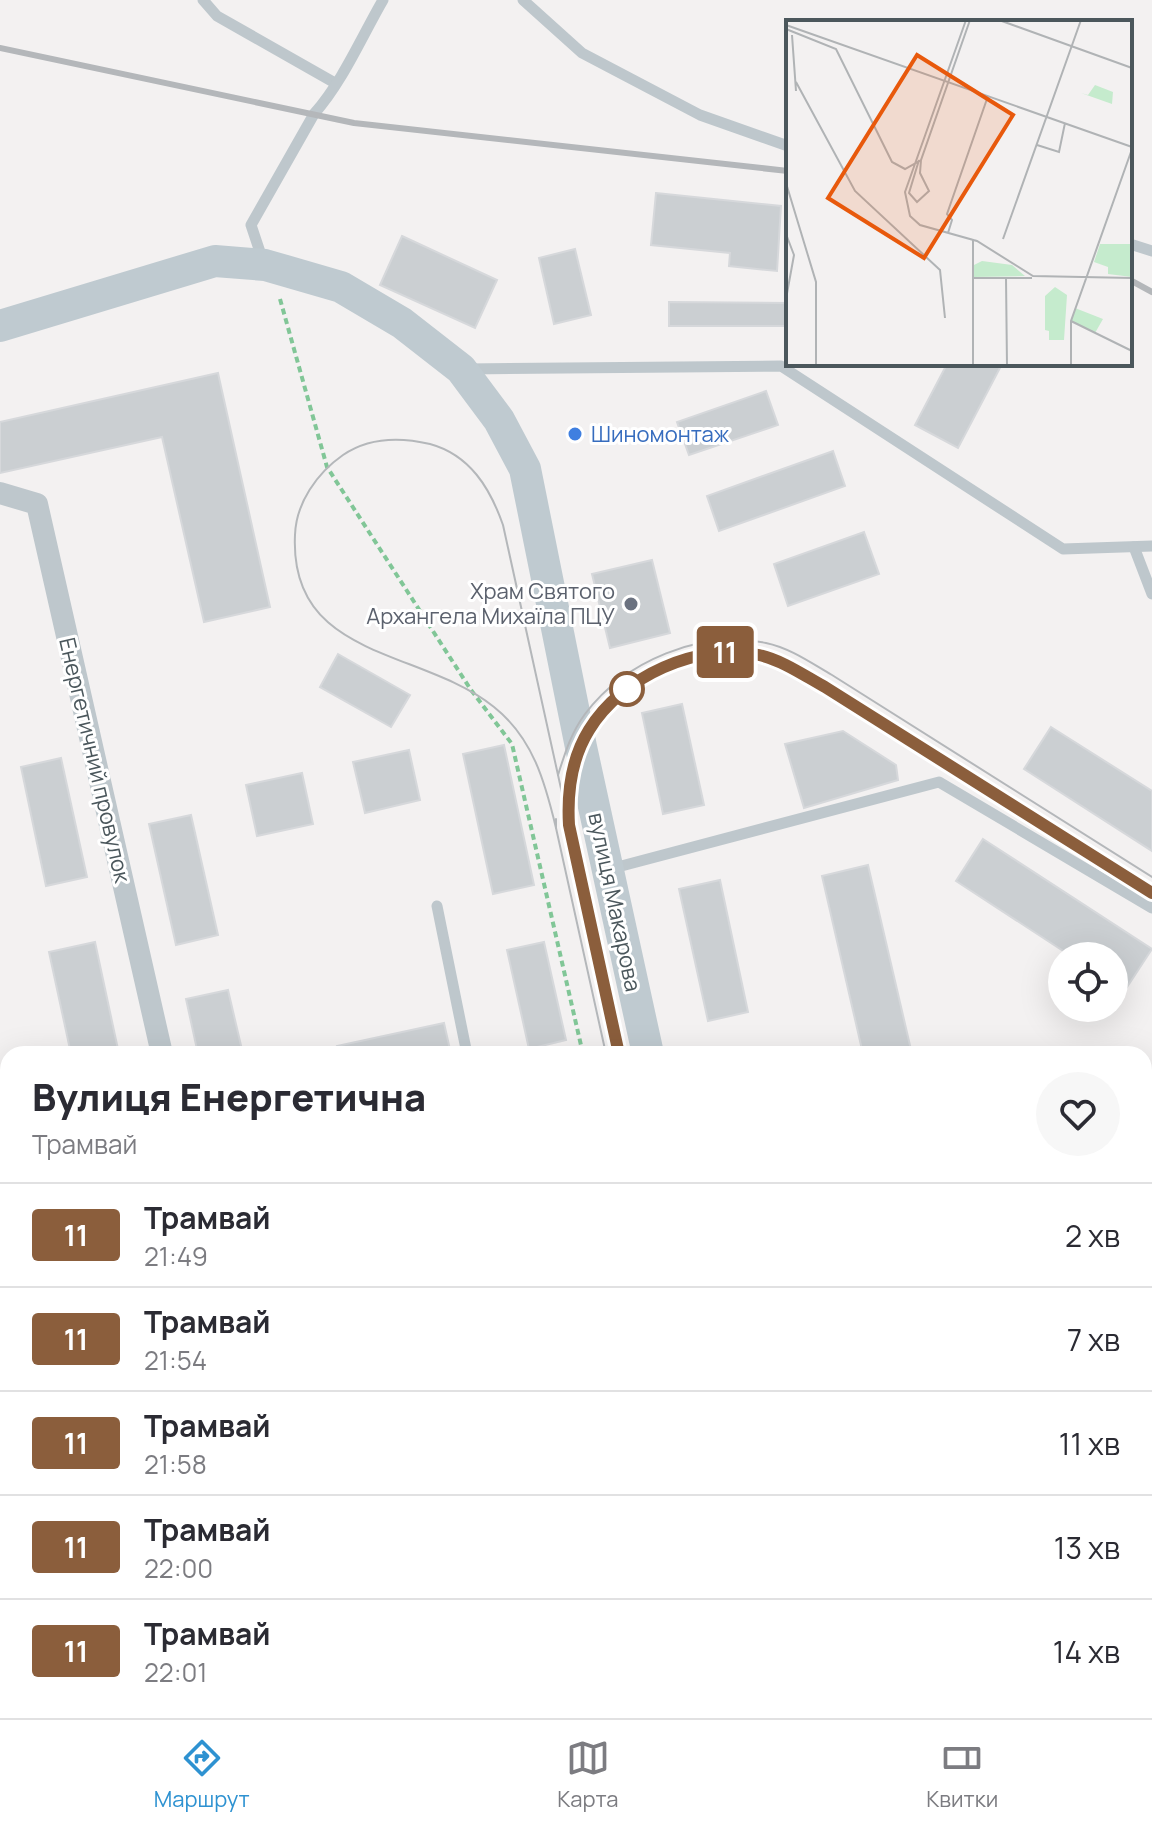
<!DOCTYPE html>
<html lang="uk">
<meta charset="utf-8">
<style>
:root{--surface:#fff;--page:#f7f7f7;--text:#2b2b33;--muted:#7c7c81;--line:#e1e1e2;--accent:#2e92d1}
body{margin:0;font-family:Manrope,sans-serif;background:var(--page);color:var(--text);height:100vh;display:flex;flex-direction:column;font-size:30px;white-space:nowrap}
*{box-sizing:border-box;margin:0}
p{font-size:26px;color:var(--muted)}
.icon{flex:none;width:44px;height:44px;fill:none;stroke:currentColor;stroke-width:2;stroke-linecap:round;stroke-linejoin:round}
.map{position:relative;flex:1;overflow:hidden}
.details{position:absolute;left:0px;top:1046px;width:1152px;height:672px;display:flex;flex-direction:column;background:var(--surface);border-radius:24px 24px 0 0;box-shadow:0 8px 32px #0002}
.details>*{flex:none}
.badge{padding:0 16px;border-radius:6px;font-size:28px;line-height:52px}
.tools{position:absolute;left:1048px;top:942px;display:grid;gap:16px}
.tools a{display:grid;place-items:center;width:80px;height:80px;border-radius:50%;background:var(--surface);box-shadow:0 8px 32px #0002;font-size:40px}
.map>.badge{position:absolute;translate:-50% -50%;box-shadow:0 0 0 4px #fff}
.round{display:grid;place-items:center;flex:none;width:84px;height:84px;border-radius:42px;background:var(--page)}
.summary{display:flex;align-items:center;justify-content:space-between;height:136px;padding:0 32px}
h1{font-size:38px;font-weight:800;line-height:60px}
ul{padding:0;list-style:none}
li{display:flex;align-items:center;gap:24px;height:104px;padding:0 32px;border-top:2px solid var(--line)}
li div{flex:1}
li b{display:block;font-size:30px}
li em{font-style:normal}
li .badge{min-width:88px;font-weight:700;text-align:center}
.tab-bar{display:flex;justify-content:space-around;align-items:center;height:112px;border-top:2px solid var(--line);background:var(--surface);font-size:22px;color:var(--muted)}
.tab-bar a{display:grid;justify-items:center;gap:4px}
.tab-bar .current{color:var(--accent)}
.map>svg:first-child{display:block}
</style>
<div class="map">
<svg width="1152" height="1718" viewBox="0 0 1152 1718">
<rect width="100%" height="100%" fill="#f3f1f1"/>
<!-- building -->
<g fill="#cbcfd2" stroke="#d6d8db" stroke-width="2">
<path d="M 656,193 L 781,206 L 777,271 L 729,266 L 730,253 L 651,245 Z"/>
<path d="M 402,236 L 497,280 L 475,328 L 380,285 Z"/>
<path d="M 575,249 L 591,315 L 554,324 L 539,258 Z"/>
<path d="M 669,302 L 788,303 L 788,326 L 669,326 Z"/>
<path d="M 947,364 L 1002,364 L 958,448 L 915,425 Z"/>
<path d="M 218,373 L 270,607 L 204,622 L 162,437 L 0,473 L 0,422 Z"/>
<path d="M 766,391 L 778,425 L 689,455 L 677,422 Z"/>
<path d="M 833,451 L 845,486 L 719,531 L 707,496 Z"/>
<path d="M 864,532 L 879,574 L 788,606 L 774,564 Z"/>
<path d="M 652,560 L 670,633 L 610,648 L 592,574 Z"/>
<path d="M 338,654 L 410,695 L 391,727 L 320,687 Z"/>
<path d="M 682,704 L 704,805 L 663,814 L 642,713 Z"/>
<path d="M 1051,727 L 1152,791 L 1152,851 L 1024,769 Z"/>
<path d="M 843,731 L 896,765 L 898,780 L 804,808 L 785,744 Z"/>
<path d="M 504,745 L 534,885 L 493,894 L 463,754 Z"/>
<path d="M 409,750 L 420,800 L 365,813 L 353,762 Z"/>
<path d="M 61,758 L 87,877 L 46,886 L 21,767 Z"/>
<path d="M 302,773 L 313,824 L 257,836 L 246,785 Z"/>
<path d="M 191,815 L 218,935 L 176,945 L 149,824 Z"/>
<path d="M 983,839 L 1152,949 L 1114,1007 L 1114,956 L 1071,956 L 956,881 Z"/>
<path d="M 868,865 L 912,1054 L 863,1054 L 822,876 Z"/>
<path d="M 720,880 L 748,1012 L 708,1021 L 679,889 Z"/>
<path d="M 95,942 L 119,1054 L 71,1054 L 49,952 Z"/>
<path d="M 544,942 L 566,1040 L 529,1049 L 507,950 Z"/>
<path d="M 228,990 L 243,1054 L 198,1054 L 186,999 Z"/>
<path d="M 444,1023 L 451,1054 L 338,1054 L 337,1046 Z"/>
</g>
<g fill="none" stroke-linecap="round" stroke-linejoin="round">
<!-- path -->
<g stroke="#81c697" stroke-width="4" stroke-dasharray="6 4" stroke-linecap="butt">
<path d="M 280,299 L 327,467 L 471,690 L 512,744 L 583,1054"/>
<path d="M 733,1710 L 735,1718"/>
</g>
<!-- service -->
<g stroke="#bec7cc" stroke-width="11">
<path d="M 203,0 L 217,16 L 335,83"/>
<path d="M 523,0 L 582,53 L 700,115 L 788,146"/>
<path d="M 1130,244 L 1152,251"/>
<path d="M 263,261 L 251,225 L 314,114 C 343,81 361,38 383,0"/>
<path d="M 467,369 L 781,366 L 1063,549 L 1152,546"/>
<path d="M 1134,547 L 1152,594"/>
<path d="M 610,869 L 939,782 L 1152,908"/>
<path d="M 437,906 L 467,1054"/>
<path d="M 1144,1396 L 1152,1400"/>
<path d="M 0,1503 L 8,1501"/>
</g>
<!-- minor -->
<g stroke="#bec7cc" stroke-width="22">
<path d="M 0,493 L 37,504 L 162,1054"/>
<path d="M 312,1710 L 314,1718"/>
</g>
<!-- tertiary -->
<g stroke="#bec7cc" stroke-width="28">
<path d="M 1144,1586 L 1152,1584"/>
<path d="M 427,1718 L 462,1710"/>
</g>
<!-- secondary -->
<g stroke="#bfcad0" stroke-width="32">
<path d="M 0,326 L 215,261 L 265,265 L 341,287 L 402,323 L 461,369 L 499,420 L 525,469 L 581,747 L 648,1054"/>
<path d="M 796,1710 L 798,1718"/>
</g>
<!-- tram -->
<g stroke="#b4b7ba" stroke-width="2">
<path d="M 558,775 C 565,753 571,733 585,714 C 625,661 701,629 766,643 C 790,648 811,663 832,675 L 1152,877"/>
<path d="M 556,819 L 556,828 L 606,1054"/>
<path d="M 556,828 C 545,782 533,738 494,707 C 421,648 289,660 295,535 C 296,503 317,473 343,455 C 368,438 400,437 430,444 C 470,455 490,488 503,525 L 569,825"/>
<path d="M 619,1054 L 569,825 C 565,750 600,694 669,666 C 698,654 728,648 759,655 C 782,660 805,676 825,687 L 1152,893"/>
<path d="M 752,1710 L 753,1718"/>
</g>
<!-- rail -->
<g stroke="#b4b7ba" stroke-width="6">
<path d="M 0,48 L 354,123 L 788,171"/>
<path d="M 1130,280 L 1152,292"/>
</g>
</g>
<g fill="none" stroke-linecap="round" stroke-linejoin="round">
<defs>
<path id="line" d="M 619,1054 L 569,825 C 567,791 571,759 589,730 C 622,676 698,642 759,655 C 782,660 805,676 825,687 L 1152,893"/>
</defs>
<!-- line casing -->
<use href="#line" stroke="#fff" stroke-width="18"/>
<!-- line -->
<use href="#line" stroke="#8b5e3c" stroke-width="12"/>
</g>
<!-- markers -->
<circle fill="#3f7fe0" stroke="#fff" stroke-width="3" cx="575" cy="434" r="8"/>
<circle fill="#6b7280" stroke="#fff" stroke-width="3" cx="631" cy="604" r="8"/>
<circle fill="#fff" stroke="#8b5e3c" stroke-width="4" cx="627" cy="689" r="16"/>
<g text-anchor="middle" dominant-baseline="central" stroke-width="6" stroke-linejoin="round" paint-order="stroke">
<!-- shop labels -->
<g font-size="22" fill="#366cbe" stroke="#fff" text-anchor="start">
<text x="591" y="434">Шиномонтаж</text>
</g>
<!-- worship labels -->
<g font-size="22" fill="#5b616d" stroke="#fff" text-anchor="end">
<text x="615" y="591">Храм Святого<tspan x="615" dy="25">Архангела Михаїла ПЦУ</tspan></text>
</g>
<!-- street labels -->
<g font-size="22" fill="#4b575c" stroke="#fff">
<text transform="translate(95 760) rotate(77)">Енергетичний провулок</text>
<text transform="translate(615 902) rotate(78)">вулиця Макарова</text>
</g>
</g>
<!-- overview -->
<g transform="translate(786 20)">
<rect width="346" height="346" fill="#f3f1f1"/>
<path d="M 309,65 L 327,72 L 326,84 L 295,73 L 302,75 ZM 314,224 L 346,224 L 346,257 L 322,254 L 322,247 L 308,242 ZM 196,241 L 226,245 L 239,256 L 188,257 L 188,245 ZM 269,267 L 281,275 L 278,320 L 263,320 L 263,311 L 259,310 L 259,276 ZM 289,288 L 317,299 L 309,313 L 285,301 Z" fill="#c5ebcd"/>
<path fill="none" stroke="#b0b3b5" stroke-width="2" d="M 180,0 L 119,172 L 124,196 L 134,205 L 191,221 L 247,256 L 346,258M 213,0 L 346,48M 0,5 L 346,127M 0,9 L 50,29 L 106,142 L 119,149 L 135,140 L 184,0M 6,15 L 10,71M 10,62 L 69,171 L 154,250 L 159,298M 251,125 L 273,132 L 279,103M 133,140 L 123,173 L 131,182 L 143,171 L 134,153 L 135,140M 0,163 L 30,262 L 30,346M 162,213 L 166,200 L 161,194 L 202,76M 0,214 L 8,235 L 0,279M 217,219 L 295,0M 187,258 L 246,258M 220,258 L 221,346M 285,301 L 346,331M 187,346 L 187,219M 285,346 L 285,301 L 346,129"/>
<path fill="#e8590c" fill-opacity="0.15" stroke="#e8590c" stroke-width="4" d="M 131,35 L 227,95 L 138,238 L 42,178 Z"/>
<rect width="346" height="346" fill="none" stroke="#4b575c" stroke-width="4"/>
</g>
</svg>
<div class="tools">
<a><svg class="icon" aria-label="locate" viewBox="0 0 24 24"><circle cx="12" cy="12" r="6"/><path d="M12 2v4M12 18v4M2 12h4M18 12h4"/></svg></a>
</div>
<b class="badge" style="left:725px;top:652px;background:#8b5e3c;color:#fff">11</b>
<section class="details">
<div class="summary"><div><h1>Вулиця Енергетична</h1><p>Трамвай</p></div><a class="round"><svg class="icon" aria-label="heart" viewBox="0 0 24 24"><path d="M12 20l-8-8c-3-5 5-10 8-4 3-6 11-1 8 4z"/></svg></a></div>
<ul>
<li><span class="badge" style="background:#8b5e3c;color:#fff">11</span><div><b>Трамвай</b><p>21:49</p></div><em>2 хв</em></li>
<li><span class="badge" style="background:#8b5e3c;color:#fff">11</span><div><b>Трамвай</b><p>21:54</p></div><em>7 хв</em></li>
<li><span class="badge" style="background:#8b5e3c;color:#fff">11</span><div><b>Трамвай</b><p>21:58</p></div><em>11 хв</em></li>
<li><span class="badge" style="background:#8b5e3c;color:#fff">11</span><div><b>Трамвай</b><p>22:00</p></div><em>13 хв</em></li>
<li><span class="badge" style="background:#8b5e3c;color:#fff">11</span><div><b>Трамвай</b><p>22:01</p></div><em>14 хв</em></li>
</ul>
</section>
</div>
<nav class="tab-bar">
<a class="current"><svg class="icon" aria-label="directions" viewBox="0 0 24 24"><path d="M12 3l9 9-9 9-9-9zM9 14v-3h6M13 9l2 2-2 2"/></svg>Маршрут</a>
<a><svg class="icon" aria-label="map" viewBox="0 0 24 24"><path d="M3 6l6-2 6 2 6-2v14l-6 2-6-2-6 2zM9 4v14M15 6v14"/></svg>Карта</a>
<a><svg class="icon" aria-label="tickets" viewBox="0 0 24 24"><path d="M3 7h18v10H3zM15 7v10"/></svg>Квитки</a>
</nav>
